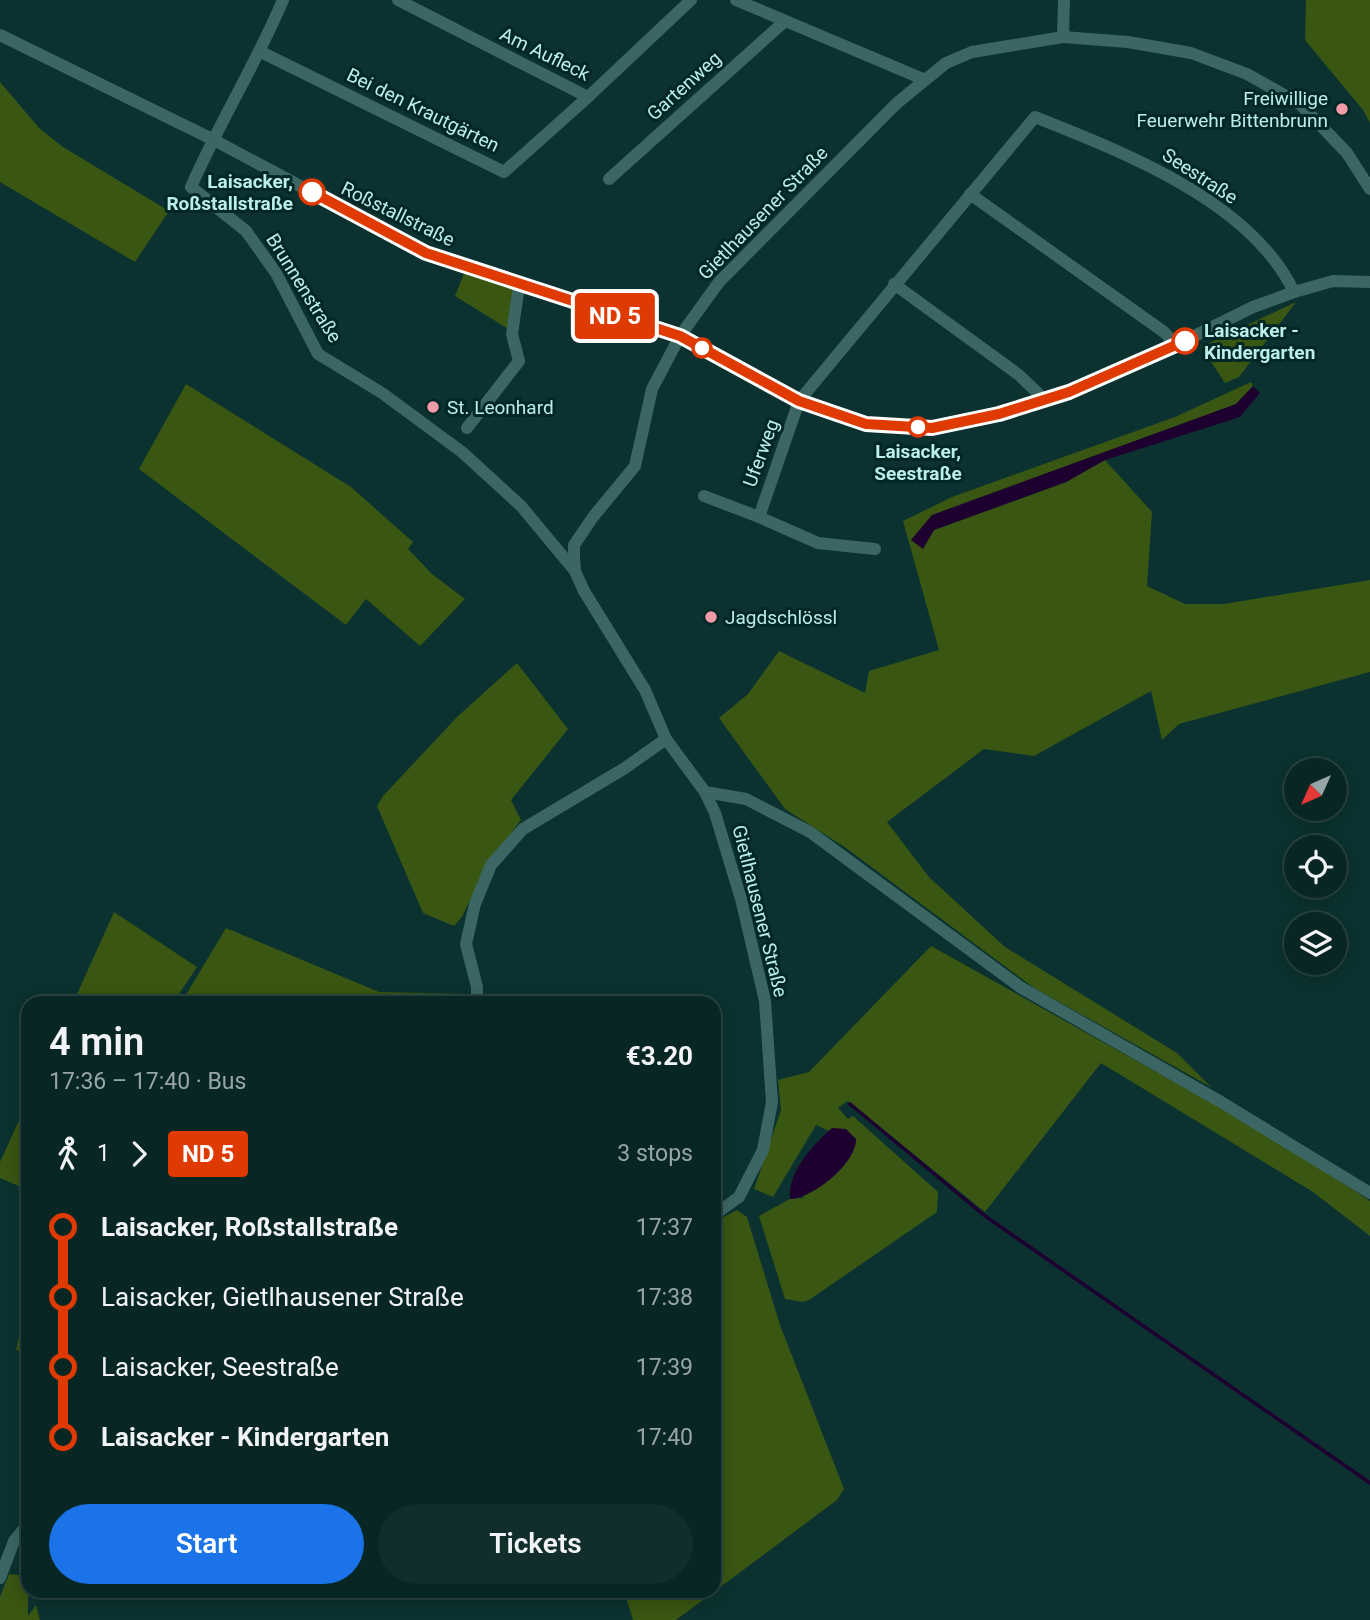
<!DOCTYPE html>
<meta charset="utf-8">
<style>
:root{--surface:#082624;--page:#112e2c;--text:#f1f3f6;--muted:#98a5a6;--line:#294341;--accent:#1a73e8}
body{margin:0;font-family:Roboto,sans-serif;background:var(--page);color:var(--text);height:100vh;display:flex;flex-direction:column;font-size:26px;white-space:nowrap}
*{box-sizing:border-box;margin:0}
p{font-size:23px;color:var(--muted)}
.icon{flex:none;width:38px;height:38px;fill:none;stroke:currentColor;stroke-width:2;stroke-linecap:round;stroke-linejoin:round}
.map{position:relative;flex:1;overflow:hidden}
.details{position:absolute;left:21px;top:996px;width:700px;height:602px;display:flex;flex-direction:column;background:var(--surface);border-radius:21px;box-shadow:0 4px 18px #0003,0 0 0 2px var(--line)}
.details>*{flex:none}
.badge{padding:0 14px;border-radius:5px;font-size:24px;line-height:46px}
.needle{width:46px;rotate:225deg}
.buttons{position:absolute;left:1284px;top:758px;display:grid;gap:14px}
.buttons a{display:grid;place-items:center;width:63px;height:63px;border-radius:50%;background:var(--surface);box-shadow:0 4px 18px #0003,0 0 0 2px var(--line);font-size:35px}
.map>.badge{position:absolute;translate:-50% -50%;box-shadow:0 0 0 4px #fff}
.legs{display:flex;align-items:center;gap:10px;height:77px;padding:0 28px;font-size:23px}
.legs p{margin-inline-start:auto}
.headline{display:flex;align-items:center;justify-content:space-between;height:119px;padding:0 28px}
h1{font-size:38px;font-weight:600;line-height:52px}
.button{display:flex;gap:14px;margin-top:auto;padding:14px 28px}
.button a{flex:1;height:80px;border-radius:42px;background:var(--accent);color:#fff;font-size:28px;font-weight:600;line-height:80px;text-align:center}
.button a+a{background:var(--page);color:var(--text)}
ul{padding:0 28px;list-style:none}
li{display:flex;align-items:center;gap:24px;height:70px;font-size:26px}
li i{display:grid;place-items:center;width:10px;height:100%;margin:0 9px;background:currentColor}
li i::after{content:'';width:18px;height:18px;margin:-9px;border:5px solid;border-radius:50%;background:var(--surface)}
li p{margin-inline-start:auto}
li:first-child i{background:linear-gradient(#0000 50%,currentColor 0)}
li:last-child i{background:linear-gradient(currentColor 50%,#0000 0)}
.map>svg:first-child{display:block}
</style>
<div class="map">
<svg width="1370" height="1620" viewBox="0 0 1370 1620">
<rect width="100%" height="100%" fill="#0b3230"/>
<!-- green -->
<g fill="#395612">
<path d="M 1306,0 L 1370,0 L 1370,123 L 1363,110 L 1305,40 Z"/>
<path d="M 0,82 L 40,129 L 63,147 L 169,211 L 135,262 L 0,182 Z"/>
<path d="M 465,271 L 516,288 L 510,330 L 455,296 Z"/>
<path d="M 1296,302 L 1239,377 L 1225,383 L 1201,347 Z"/>
<path d="M 1251,382 L 1253,386 L 1236,404 L 934,530 L 1066,482 L 1105,460 L 1152,512 L 1147,586 L 1185,604 L 1224,604 L 1370,580 L 1370,672 L 1179,724 L 1162,740 L 1151,691 L 1034,756 L 984,749 L 887,822 L 929,877 L 1005,947 L 1177,1053 L 1211,1087 L 1034,988 L 846,848 L 785,809 L 719,718 L 748,694 L 779,651 L 865,693 L 869,671 L 939,650 L 903,521 L 952,497 L 1175,417 Z"/>
<path d="M 186,384 L 351,487 L 413,542 L 408,549 L 432,574 L 465,599 L 420,646 L 366,599 L 346,625 L 139,469 Z"/>
<path d="M 517,663 L 568,729 L 511,800 L 521,820 L 487,865 L 462,917 L 454,926 L 423,913 L 377,806 L 383,796 L 458,716 Z"/>
<path d="M 114,912 L 197,967 L 173,1003 L 73,1003 Z"/>
<path d="M 226,928 L 379,992 L 466,994 L 468,1003 L 181,1003 Z"/>
<path d="M 931,946 L 1271,1136 L 1370,1201 L 1370,1236 L 1313,1192 L 1101,1063 L 985,1212 L 848,1101 L 838,1108 L 848,1119 L 853,1116 L 938,1192 L 937,1212 L 809,1300 L 803,1302 L 785,1299 L 759,1216 L 790,1199 L 803,1198 L 832,1128 L 829,1131 L 816,1125 L 773,1197 L 754,1189 L 781,1110 L 778,1080 L 809,1072 Z"/>
<path d="M 28,1101 L 28,1190 L 0,1178 L 0,1162 Z"/>
<path d="M 737,1210 L 747,1217 L 780,1325 L 844,1489 L 837,1500 L 676,1620 L 633,1620 L 624,1591 L 714,1591 L 714,1222 Z"/>
<path d="M 28,1296 L 28,1355 L 16,1350 Z"/>
<path d="M 9,1574 L 28,1576 L 28,1616 L 36,1605 L 40,1620 L 0,1620 L 0,1597 Z"/>
</g>
<!-- water -->
<g fill="#1e0030">
<path d="M 1253,386 L 1260,393 L 1240,417 L 1105,460 L 1066,482 L 934,530 L 923,549 L 911,540 L 932,515 L 1236,404 Z"/>
<path d="M 832,1128 L 846,1129 L 856,1139 C 856,1164 813,1198 790,1199 C 787,1172 813,1145 832,1128 Z"/>
</g>
<g fill="none" stroke-linecap="round" stroke-linejoin="round">
<!-- stream -->
<path stroke="#1e0030" stroke-width="3.5" d="M 850,1104 L 985,1216 L 1370,1483"/>
<!-- street -->
<g stroke="#3b6663" stroke-width="12">
<path d="M 283,0 C 256,64 219,123 191,187 L 246,231 L 276,273 L 318,354 L 382,393 L 462,452 L 521,506 L 575,571"/>
<path d="M 398,0 L 588,97 L 691,0"/>
<path d="M 736,0 L 923,79"/>
<path d="M 0,35 L 212,139 L 426,253 L 680,336 L 799,401 L 866,424 L 932,428 L 999,414 L 1069,392 L 1176,345 L 1253,307 L 1294,292 L 1333,281 L 1370,282"/>
<path d="M 1063,37 L 1064,0"/>
<path d="M 261,52 L 504,172 L 588,97"/>
<path d="M 609,179 L 785,21"/>
<path d="M 970,194 L 1164,332 L 1176,345"/>
<path d="M 894,284 L 1019,375 L 1043,398"/>
<path d="M 467,428 L 519,361 L 512,334 L 519,286"/>
<path d="M 704,496 L 759,517 L 799,401 L 1035,117 C 1123,152 1251,201 1294,292"/>
<path d="M 759,517 L 818,543 L 875,549"/>
<path d="M 705,792 L 746,799 L 810,832 L 1020,987 L 1221,1102 L 1370,1193"/>
<path d="M 477,1003 L 477,987 L 466,944 L 475,904 L 491,865 L 523,829 L 625,768 L 666,739"/>
<path d="M 714,1215 L 739,1197 L 763,1150 L 772,1102 L 765,1001 L 741,899 L 715,813 L 705,792 L 666,739 L 645,690 L 584,591 L 575,571 L 574,556 L 574,545 L 593,517 L 635,466 L 652,389 L 680,336 L 719,282 L 897,103 L 946,63 L 972,52 L 1063,37 L 1128,42 L 1191,53 L 1247,74 L 1300,104 L 1347,153 L 1370,189"/>
<path d="M 0,1578 L 14,1541 L 28,1524"/>
</g>
</g>
<g fill="none" stroke-linecap="round" stroke-linejoin="round">
<defs>
<path id="line-1" d="M 312,192 L 426,253 L 680,336 L 799,401 L 866,424 L 932,428 L 999,414 L 1069,392 L 1185,341"/>
</defs>
<!-- line-1 casing -->
<use href="#line-1" stroke="#fff" stroke-width="16"/>
<!-- line-1 -->
<use href="#line-1" stroke="#df3a01" stroke-width="10"/>
</g>
<!-- markers -->
<g fill="#f39aa7" stroke="#002726" stroke-width="2.5">
<circle cx="1342" cy="109" r="7"/>
<circle cx="433" cy="407" r="7"/>
<circle cx="711" cy="617" r="7"/>
</g>
<g fill="#fff" stroke="#df3a01" stroke-width="3.5">
<circle cx="312" cy="192" r="12"/>
<circle cx="1185" cy="341" r="12"/>
<circle cx="702" cy="348" r="9"/>
<circle cx="918" cy="427" r="9"/>
</g>
<g text-anchor="middle" dominant-baseline="central" stroke-width="6" stroke-linejoin="round" paint-order="stroke">
<!-- street labels -->
<g font-size="19" fill="#baeeea" stroke="#002726">
<text transform="translate(545 54) rotate(26)">Am Aufleck</text>
<text transform="translate(684 86) rotate(-42)">Gartenweg</text>
<text transform="translate(423 110) rotate(26)">Bei den Krautgärten</text>
<text transform="translate(1200 176) rotate(33)">Seestraße</text>
<text transform="translate(763 213) rotate(-46)">Gietlhausener Straße</text>
<text transform="translate(398 214) rotate(26)">Roßstallstraße</text>
<text transform="translate(304 288) rotate(58)">Brunnenstraße</text>
<text transform="translate(761 453) rotate(-70)">Uferweg</text>
<text transform="translate(760 911) rotate(76)">Gietlhausener Straße</text>
</g>
<!-- poi labels -->
<g font-size="19" fill="#baeeea" stroke="#002726" text-anchor="start">
<text x="1328" y="98" text-anchor="end">Freiwillige<tspan x="1328" dy="22">Feuerwehr Bittenbrunn</tspan></text>
<text x="447" y="407">St. Leonhard</text>
<text x="725" y="617">Jagdschlössl</text>
</g>
<!-- stop labels -->
<g font-size="19" font-weight="bold" fill="#baeeea" stroke="#002726" text-anchor="end">
<text x="293" y="181">Laisacker,<tspan x="293" dy="22">Roßstallstraße</tspan></text>
<text x="1204" y="330" text-anchor="start">Laisacker -<tspan x="1204" dy="22">Kindergarten</tspan></text>
<text x="918" y="451" text-anchor="middle">Laisacker,<tspan x="918" dy="22">Seestraße</tspan></text>
</g>
</g>
</svg>
<div class="buttons">
<a><svg class="needle" viewBox="-14 -14 28 28"><path d="M0-13l5 13h-10z" fill="#e53935"/><path d="M0 13l5-13h-10z" fill="#98a5a6"/></svg></a>
<a><svg class="icon" aria-label="locate" viewBox="0 0 24 24"><circle cx="12" cy="12" r="6"/><path d="M12 2v4M12 18v4M2 12h4M18 12h4"/></svg></a>
<a><svg class="icon" aria-label="layers" viewBox="0 0 24 24"><path d="M12 4l9 5-9 5-9-5zM3 14l9 5 9-5"/></svg></a>
</div>
<b class="badge" style="left:615px;top:316px;background:#df3a01;color:#fff">ND 5</b>
<section class="details">
<div class="headline"><div><h1>4 min</h1><p>17:36 – 17:40 · Bus</p></div><b>€3.20</b></div>
<div class="legs"><svg class="icon" aria-label="walk" viewBox="0 0 24 24"><circle cx="13" cy="4" r="2"/><path d="M13 8l-2 6 4 7M11 14l-3 7M7 12l3-4h3l4 4"/></svg>1<svg class="icon" aria-label="forward" viewBox="0 0 24 24"><path d="M9 5l7 7-7 7"/></svg><b class="badge" style="background:#df3a01;color:#fff">ND 5</b><p>3 stops</p></div>
<ul>
<li><i style="color:#df3a01"></i><b>Laisacker, Roßstallstraße</b><p>17:37</p></li>
<li><i style="color:#df3a01"></i><span>Laisacker, Gietlhausener Straße</span><p>17:38</p></li>
<li><i style="color:#df3a01"></i><span>Laisacker, Seestraße</span><p>17:39</p></li>
<li><i style="color:#df3a01"></i><b>Laisacker - Kindergarten</b><p>17:40</p></li>
</ul>
<div class="button"><a>Start</a><a>Tickets</a></div>
</section>
</div>
